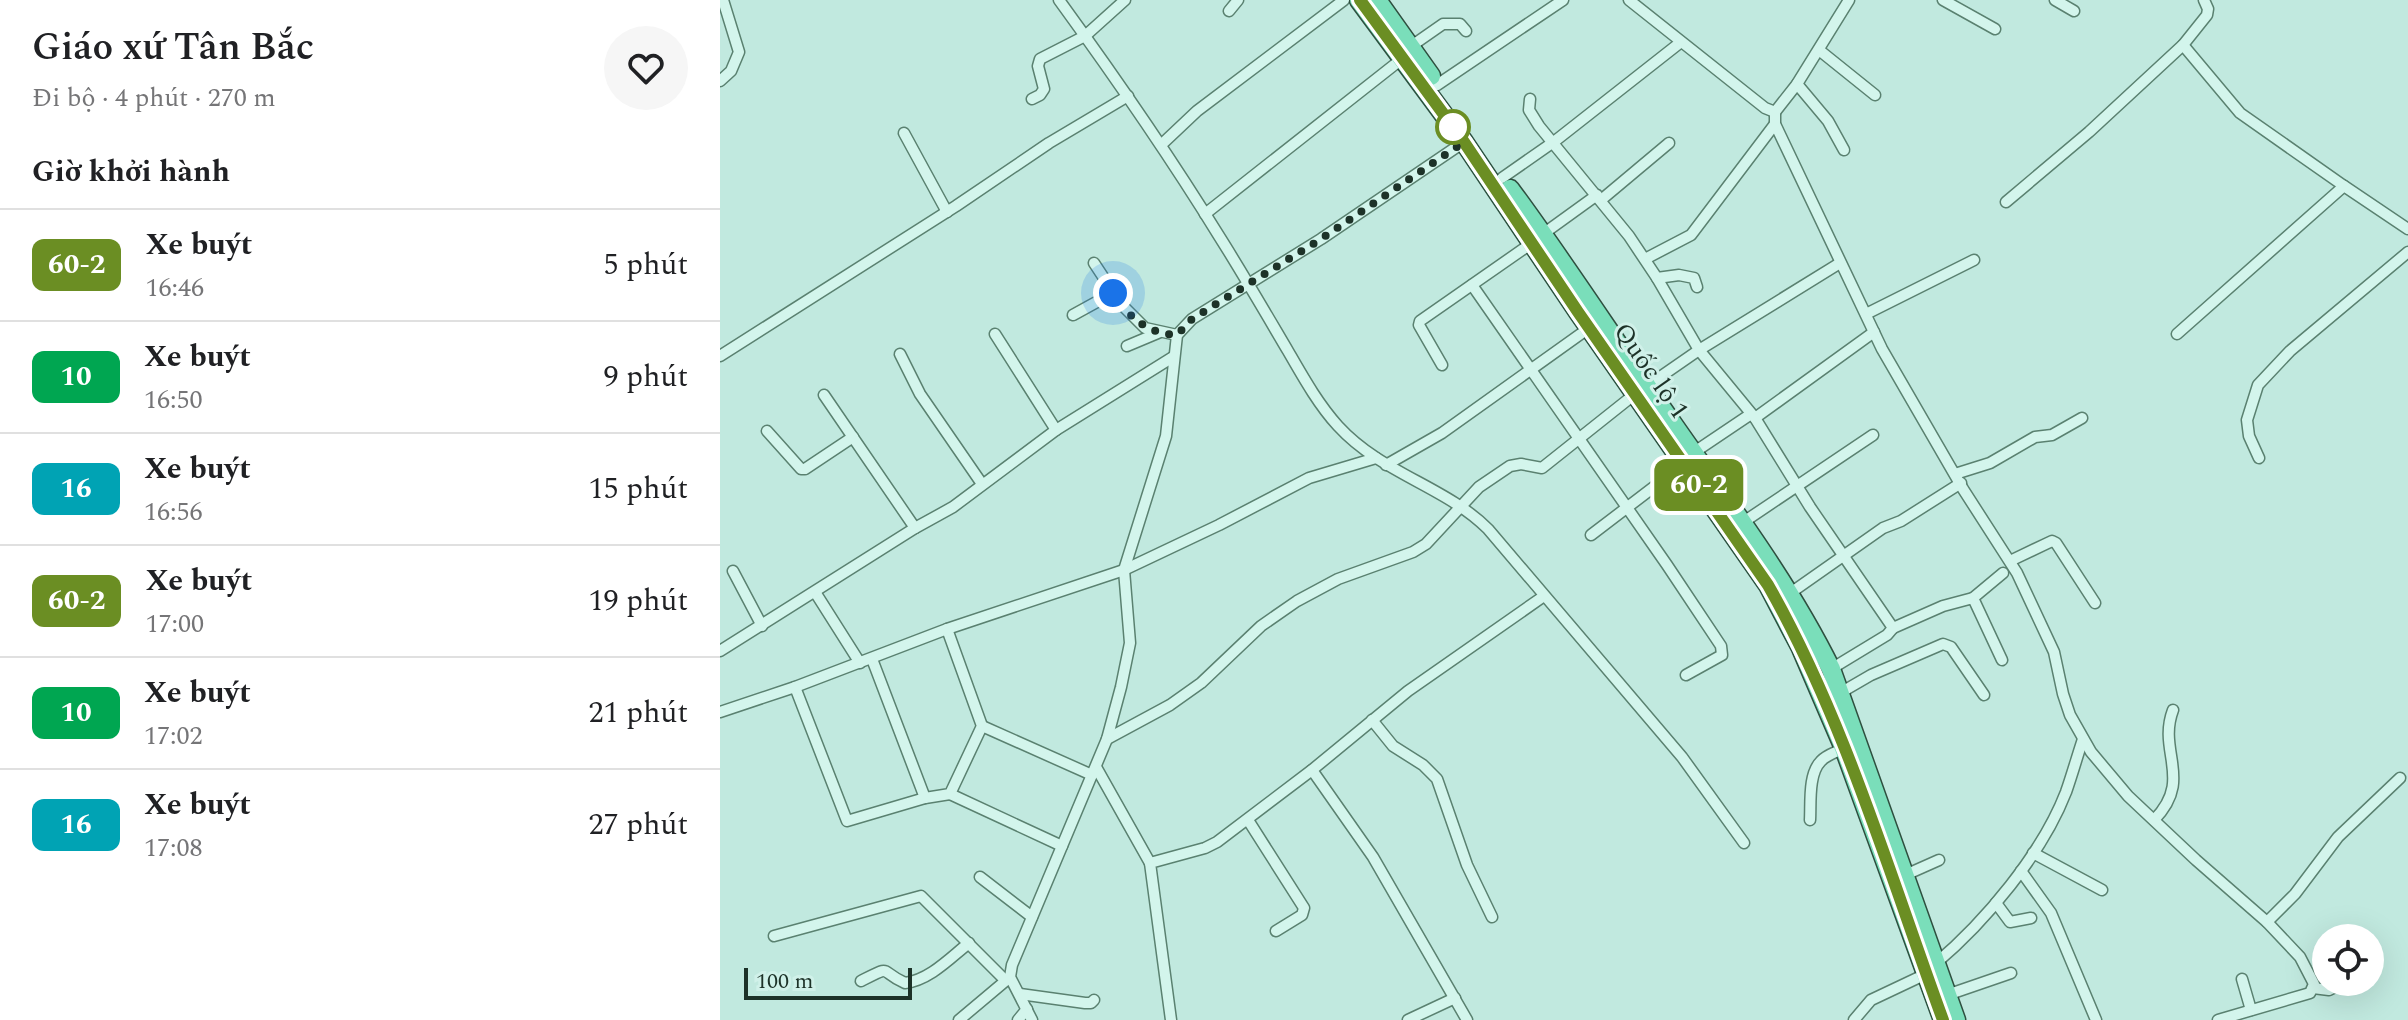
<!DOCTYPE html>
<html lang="vi">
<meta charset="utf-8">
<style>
:root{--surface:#fff;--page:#f6f6f6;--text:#202124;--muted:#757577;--line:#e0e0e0}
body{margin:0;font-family:Spectral,serif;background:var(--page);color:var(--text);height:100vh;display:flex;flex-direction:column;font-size:30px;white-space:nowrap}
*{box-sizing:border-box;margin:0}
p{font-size:26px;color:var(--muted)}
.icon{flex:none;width:44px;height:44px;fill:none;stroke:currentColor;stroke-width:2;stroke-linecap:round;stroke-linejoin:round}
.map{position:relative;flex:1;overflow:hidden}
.drawer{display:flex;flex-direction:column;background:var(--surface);width:720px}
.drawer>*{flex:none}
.badge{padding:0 16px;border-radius:12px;font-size:28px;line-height:52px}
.tools{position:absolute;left:1592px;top:924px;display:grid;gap:16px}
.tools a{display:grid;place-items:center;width:72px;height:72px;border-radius:50%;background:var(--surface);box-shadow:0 8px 32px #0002;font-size:40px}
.scale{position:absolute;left:24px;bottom:20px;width:168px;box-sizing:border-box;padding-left:8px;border:4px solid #1d3228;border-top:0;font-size:22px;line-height:28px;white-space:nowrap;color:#1d3228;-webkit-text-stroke:6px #d0f1e9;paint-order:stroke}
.you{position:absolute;width:40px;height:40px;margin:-20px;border:6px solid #fff;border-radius:50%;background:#1a73e8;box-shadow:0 0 0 12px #1a73e833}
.map>.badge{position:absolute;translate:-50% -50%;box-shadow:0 0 0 4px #fff}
h2{padding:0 32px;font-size:30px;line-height:72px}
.round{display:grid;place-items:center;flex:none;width:84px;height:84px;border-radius:42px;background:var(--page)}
.overview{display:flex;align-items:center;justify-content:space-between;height:136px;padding:0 32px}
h1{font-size:38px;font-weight:600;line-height:60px}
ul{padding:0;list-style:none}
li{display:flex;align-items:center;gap:24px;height:112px;padding:0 32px;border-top:2px solid var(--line)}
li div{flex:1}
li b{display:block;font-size:30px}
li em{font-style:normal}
li .badge{min-width:88px;font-weight:700;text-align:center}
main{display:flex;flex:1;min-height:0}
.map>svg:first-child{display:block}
</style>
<main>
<section class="drawer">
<div class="overview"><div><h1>Giáo xứ Tân Bắc</h1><p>Đi bộ · 4 phút · 270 m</p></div><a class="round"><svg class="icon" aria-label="heart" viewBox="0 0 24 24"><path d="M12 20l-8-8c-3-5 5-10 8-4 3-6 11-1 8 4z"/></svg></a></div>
<h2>Giờ khởi hành</h2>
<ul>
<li><span class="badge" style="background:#6b8e23;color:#fff">60-2</span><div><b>Xe buýt</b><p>16:46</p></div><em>5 phút</em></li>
<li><span class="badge" style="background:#00a651;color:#fff">10</span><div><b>Xe buýt</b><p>16:50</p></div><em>9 phút</em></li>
<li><span class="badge" style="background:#00a3b4;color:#fff">16</span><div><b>Xe buýt</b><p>16:56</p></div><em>15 phút</em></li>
<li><span class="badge" style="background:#6b8e23;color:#fff">60-2</span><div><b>Xe buýt</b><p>17:00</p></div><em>19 phút</em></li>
<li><span class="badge" style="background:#00a651;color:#fff">10</span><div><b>Xe buýt</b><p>17:02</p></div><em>21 phút</em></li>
<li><span class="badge" style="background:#00a3b4;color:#fff">16</span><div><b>Xe buýt</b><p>17:08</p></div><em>27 phút</em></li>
</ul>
</section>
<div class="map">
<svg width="1688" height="1020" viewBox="0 0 1688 1020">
<rect width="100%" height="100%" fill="#c1e9df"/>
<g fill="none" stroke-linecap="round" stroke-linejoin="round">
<defs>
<g id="minor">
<path d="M 339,0 C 395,77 449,155 499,236 C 523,274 545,312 568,351 C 583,377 598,404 618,426 C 662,474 725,486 768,529 L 962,757 L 1024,843"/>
<path d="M 909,0 L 1045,108 L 1055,112 L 1077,84 L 1129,0"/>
<path d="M 1223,0 L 1275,29"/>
<path d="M 1335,0 L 1354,11"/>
<path d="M 509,11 L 518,0"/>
<path d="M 1463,45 L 1520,113 L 1624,186"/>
<path d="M 690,47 L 723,24 L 740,24 L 746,31"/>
<path d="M 1099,50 L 1155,95"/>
<path d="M 0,81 L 11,71 L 19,52 L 3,0"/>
<path d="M 1077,84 L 1108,121 L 1124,150"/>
<path d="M 717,85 L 843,0"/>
<path d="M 312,99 L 320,95 L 324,89 L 318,66 L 320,59 L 365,36 L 405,0"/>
<path d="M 810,99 L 809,110 L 819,126 L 909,236 L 937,278 L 979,350 L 1035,418 L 1090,507 L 1173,628 L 1167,635 L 1111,669"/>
<path d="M 1055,112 L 1055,124 L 1162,349 L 1243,489 L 1297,573 L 1334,652 L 1343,694 L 1350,715 L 1371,752 L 1408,796 L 1476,860 L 1547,922 L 1580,957 L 1594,984 L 1590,993 L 1498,1020"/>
<path d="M 184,133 L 227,212"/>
<path d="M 441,145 L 477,111 L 624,0"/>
<path d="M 782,178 L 835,141 L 961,42"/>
<path d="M 881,200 L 949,143"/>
<path d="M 1286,202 L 1369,132 L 1463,45 L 1487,15 L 1488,9 L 1484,0"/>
<path d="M 485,214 L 683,58"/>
<path d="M 823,234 L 877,195"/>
<path d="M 925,259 L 971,235 L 1055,124"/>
<path d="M 374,263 L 401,304 L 425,328 L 457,335"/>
<path d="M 937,278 L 959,275 L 974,278 L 977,287"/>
<path d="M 752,285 L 947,565 L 1001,646 L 1002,655 L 966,675"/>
<path d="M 1146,314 L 1254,260"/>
<path d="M 353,315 L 393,293"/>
<path d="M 275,334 L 336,430"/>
<path d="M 1457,334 L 1624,186 L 1688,229"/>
<path d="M 407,346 L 438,333"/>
<path d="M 180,354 L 200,394 L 262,484"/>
<path d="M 0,356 L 236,206 L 329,143 L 408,96"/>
<path d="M 722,365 L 699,325 L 700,321 L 812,243"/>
<path d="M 927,386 L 979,350 L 1120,263"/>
<path d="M 104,395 L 195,528 L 233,507 L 336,430 L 453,357"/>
<path d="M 1035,418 L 1154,332"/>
<path d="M 47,431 L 81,469 L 85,469 L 133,437"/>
<path d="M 973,453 L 1031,414"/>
<path d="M 1539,458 L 1529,436 L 1527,420 L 1538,385 L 1570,351 L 1688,252"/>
<path d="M 666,465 L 722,433 L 869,328"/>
<path d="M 1235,474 L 1270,463 L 1315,437 L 1332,435 L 1362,418"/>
<path d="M 1022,523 L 1153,435"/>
<path d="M 871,535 L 964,464"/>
<path d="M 1290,561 L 1332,541 L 1336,543 L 1375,603"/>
<path d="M 13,571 L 42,626"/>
<path d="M 95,592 L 140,663"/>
<path d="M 1069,594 L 1163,528 L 1181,521 L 1241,483"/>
<path d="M 1253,598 L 1283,573"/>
<path d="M 1173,628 L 1223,606 L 1253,598 L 1282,660"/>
<path d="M 0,651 L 195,528"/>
<path d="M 152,659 L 205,798"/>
<path d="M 75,687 L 127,821 L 205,798 L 230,794 L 262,726 L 227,629"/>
<path d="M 1120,693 L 1151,675 L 1223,644 L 1231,647 L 1264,695"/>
<path d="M 0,712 L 75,687 L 227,629 L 404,570 L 499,525 L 589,478 L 656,458"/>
<path d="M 652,720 L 673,746 L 703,765 L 717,779 L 747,865 L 772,917"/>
<path d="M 262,726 L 372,775"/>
<path d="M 387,739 L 450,705 L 481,683 L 541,626 L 577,601 L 618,579 L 693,552 L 706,544 L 759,487 L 790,466 L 801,464 L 822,468 L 915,394"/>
<path d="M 376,767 L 430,863"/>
<path d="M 592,770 L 653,857 L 747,1020"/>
<path d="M 230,794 L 342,846"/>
<path d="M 528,820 L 584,908 L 582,915 L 556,931"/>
<path d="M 1090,820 C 1091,803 1088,774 1101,761 C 1106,755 1117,752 1124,748"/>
<path d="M 1434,820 C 1474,779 1437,752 1453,710"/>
<path d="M 1313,853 L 1382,890"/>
<path d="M 1301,871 L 1331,913 L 1376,1020"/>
<path d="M 1183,876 L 1219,860"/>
<path d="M 260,877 L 312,917"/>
<path d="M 1276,903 L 1290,922 L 1311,918"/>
<path d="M 1547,922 L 1575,894 L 1618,837 L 1680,778"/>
<path d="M 54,936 L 201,896 L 285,980"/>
<path d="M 1215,964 C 1265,922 1322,854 1346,792 C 1352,775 1357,757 1363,739"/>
<path d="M 1522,979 L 1531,1010"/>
<path d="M 141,981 C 174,964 158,971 185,983 C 210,980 231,957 249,943"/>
<path d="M 1593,988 L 1609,990 L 1625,982"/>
<path d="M 300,994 L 365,1003 L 371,1003 L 374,1000"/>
<path d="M 1227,995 L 1291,973"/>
<path d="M 239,1020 L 289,978"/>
<path d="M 298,1020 L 307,1009"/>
<path d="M 312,1020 L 290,977 L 292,965 L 387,739 L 401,687 L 410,643 L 404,570 L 446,436 L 457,335 L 472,319 L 601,239 L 744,142"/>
<path d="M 451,1020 L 430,863 L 485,848 L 497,842 L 592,770 L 688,691 L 824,596"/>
<path d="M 688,1020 L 735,998"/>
<path d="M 1134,1020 L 1151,1000 L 1206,974"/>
</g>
<g id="trunk">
<path d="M 639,0 L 744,142 L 858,312 L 1048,585 L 1081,648 L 1124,748 L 1223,1020"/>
<path d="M 657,0 L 711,76"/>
<path d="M 790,189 C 847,266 898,346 953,424 C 1008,503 1068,582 1111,669 L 1236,1020"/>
</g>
</defs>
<!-- minor casing -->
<use href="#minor" stroke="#5a8170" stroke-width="13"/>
<!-- trunk casing -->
<use href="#trunk" stroke="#2e4f3f" stroke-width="21"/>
<!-- minor -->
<use href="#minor" stroke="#d3f5ec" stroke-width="10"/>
<!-- trunk -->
<use href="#trunk" stroke="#7adeba" stroke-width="18"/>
</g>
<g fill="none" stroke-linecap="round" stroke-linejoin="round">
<defs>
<path id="line" d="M 640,0 L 744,142 L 858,312 L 1048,585 C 1124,718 1170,876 1223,1020"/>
</defs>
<!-- line casing -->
<use href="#line" stroke="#fff" stroke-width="18"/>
<!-- line -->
<use href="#line" stroke="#6b8e23" stroke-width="12"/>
<!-- walk -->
<path stroke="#1d3228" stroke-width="8" stroke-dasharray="0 14.4" d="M 393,293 C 410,318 426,333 457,335 L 472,319 L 601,239 L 744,142 L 733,127"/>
</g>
<!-- markers -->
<circle fill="#fff" stroke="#6b8e23" stroke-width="4" cx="733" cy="127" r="16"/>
<g text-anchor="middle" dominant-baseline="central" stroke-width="6" stroke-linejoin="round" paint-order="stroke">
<!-- street labels -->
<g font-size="26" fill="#1d3228" stroke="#d0f1e9">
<text transform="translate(931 371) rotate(55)">Quốc lộ 1</text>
</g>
</g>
</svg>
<div class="tools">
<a><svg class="icon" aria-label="locate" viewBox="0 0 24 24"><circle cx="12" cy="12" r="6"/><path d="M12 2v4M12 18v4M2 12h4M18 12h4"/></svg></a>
</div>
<div class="scale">100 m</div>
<div class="you" style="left:393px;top:293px"></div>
<b class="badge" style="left:979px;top:485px;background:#6b8e23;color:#fff">60-2</b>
</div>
</main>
